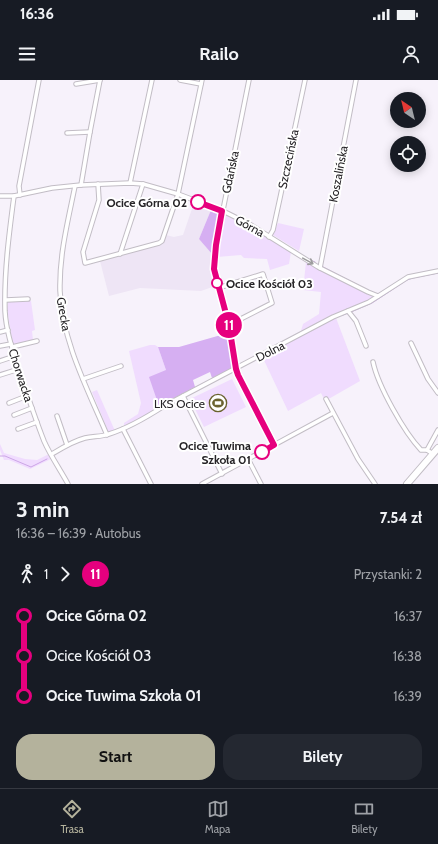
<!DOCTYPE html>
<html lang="pl">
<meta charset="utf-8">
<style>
:root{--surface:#171b24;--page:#242831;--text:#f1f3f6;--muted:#9ea1a6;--line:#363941;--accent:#b4b29c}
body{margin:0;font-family:Cabin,sans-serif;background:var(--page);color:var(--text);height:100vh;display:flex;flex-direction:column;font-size:15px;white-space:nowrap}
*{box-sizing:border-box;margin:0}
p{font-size:13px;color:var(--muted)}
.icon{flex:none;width:22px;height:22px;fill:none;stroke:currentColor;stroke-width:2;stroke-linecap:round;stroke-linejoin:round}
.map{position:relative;height:404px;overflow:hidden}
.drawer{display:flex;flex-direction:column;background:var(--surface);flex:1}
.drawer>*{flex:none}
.badge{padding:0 8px;border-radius:13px;font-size:14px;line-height:26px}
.needle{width:26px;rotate:325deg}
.fabs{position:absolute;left:390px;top:12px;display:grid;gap:8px}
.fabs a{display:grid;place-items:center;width:36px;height:36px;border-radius:50%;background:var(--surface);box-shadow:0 2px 10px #0003;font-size:20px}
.map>.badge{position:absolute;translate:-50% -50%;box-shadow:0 0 0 2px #fff}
.legs{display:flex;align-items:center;gap:6px;height:44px;padding:0 16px;font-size:13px}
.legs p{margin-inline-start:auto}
.overview{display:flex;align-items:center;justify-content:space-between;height:68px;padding:0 16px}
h1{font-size:22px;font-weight:800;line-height:30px}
.action{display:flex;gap:8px;margin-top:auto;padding:8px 16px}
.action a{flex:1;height:46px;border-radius:16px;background:var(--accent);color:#111;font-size:16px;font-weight:800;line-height:46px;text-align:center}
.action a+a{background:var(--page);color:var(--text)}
ul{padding:0 16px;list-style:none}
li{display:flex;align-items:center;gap:14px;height:40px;font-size:15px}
li i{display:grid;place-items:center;width:6px;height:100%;margin:0 5px;background:currentColor}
li i::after{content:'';width:10px;height:10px;margin:-5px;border:3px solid;border-radius:50%;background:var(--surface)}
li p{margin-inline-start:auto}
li:first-child i{background:linear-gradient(#0000 50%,currentColor 0)}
li:last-child i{background:linear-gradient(currentColor 50%,#0000 0)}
.status{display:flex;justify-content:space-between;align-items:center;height:28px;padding:0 20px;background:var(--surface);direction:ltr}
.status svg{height:11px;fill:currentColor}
header{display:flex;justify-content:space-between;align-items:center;height:52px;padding:0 16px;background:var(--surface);font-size:18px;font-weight:800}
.tabs{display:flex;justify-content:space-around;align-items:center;height:56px;border-top:1px solid var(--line);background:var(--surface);font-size:11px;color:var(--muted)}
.tabs a{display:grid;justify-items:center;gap:2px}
.tabs .on{color:var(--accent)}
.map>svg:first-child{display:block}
</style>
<div class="status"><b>16:36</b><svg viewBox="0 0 49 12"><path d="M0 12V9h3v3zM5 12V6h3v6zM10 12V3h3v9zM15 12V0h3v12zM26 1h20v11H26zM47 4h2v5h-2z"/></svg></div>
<header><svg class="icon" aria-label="menu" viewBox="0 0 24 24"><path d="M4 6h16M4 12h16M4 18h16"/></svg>Railo<svg class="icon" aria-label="person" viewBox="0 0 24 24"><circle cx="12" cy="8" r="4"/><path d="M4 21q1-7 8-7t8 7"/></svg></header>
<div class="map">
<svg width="438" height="404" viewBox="0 0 438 404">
<rect width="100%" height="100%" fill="#f7f2fb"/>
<!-- built -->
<path fill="#eee5f5" d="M 194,123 L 211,130 L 199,159 L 212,174 L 215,206 L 201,211 L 140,208 L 109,216 L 100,181 L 163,163 L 166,155 L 174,157 L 183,155 Z"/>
<!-- green -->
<g fill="#f0dcfe">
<path d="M 225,135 L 254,150 L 291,172 L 289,184 L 270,190 L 267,179 L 244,178 L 241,175 L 217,177 Z"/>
<path d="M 278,143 L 304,149 L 299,171 L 273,155 Z"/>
<path d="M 306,182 L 361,210 L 377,216 L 369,221 L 300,254 L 303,244 L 319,234 L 321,212 L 303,210 Z"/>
<path d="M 31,221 L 35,250 L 32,251 L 33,260 L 13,265 L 7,229 L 8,222 Z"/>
<path d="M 336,238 L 360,301 L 325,321 L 321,313 L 288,331 L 262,276 Z"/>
<path d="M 150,265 L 155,265 L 158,267 L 166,290 L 157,321 L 159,326 L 143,337 L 124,347 L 124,343 L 138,334 L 141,323 L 129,271 Z"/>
<path d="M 232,299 L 246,327 L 204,347 L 190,319 Z"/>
<path d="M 97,310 L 115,351 L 109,353 L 92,312 Z"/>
<path d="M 0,364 L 4,373 L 25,379 L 37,380 L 49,374 L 51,379 L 30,389 L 9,380 L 4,380 L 0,370 Z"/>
</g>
<!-- forest -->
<g fill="#d6aff2">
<path d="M 211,130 L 220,133 L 212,174 L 199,159 Z"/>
<path d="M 228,253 L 232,286 L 230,290 L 212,298 L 210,292 L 193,300 L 195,307 L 159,326 L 149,297 L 166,290 L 158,267 L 179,267 Z"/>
</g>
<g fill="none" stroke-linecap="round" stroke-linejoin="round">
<!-- stream -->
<g stroke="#cca5e7" stroke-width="1">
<path d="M 229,132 L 246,141"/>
<path d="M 310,180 L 315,182"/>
<path d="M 323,187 L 360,206"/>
<path d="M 351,232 L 372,223 L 407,200 L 413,198 L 438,193"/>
<path d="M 343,235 L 348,233"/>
<path d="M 0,376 L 5,376 L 31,387 L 47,379"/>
</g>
<defs>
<g id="minor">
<path d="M 180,0 L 201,4"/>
<path d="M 249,0 L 216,165 L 214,182 L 215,198 L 229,245 L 235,289 L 239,299 L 274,365"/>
<path d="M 76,4 L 100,0"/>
<path d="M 67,53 L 90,52"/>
<path d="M 130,103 L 152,0"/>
<path d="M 98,104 L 99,120 L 83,172 L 85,183 L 159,163 L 162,161 L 178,114 L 202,0"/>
<path d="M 81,105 L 90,52 L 100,0"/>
<path d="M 75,106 C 68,141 59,175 60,211 C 62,261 88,310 107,355"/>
<path d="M 20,115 L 19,106 L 39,0"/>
<path d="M 0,116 L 14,116 L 52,108 L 81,105 L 130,103 L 143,104 L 178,114 L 223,131 L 251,145 L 318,187 L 368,212 L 378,216"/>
<path d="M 14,116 C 9,154 4,192 5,231 C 6,251 13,271 19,290 C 27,314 35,338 44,361 C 50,375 61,391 68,404"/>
<path d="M 269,157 L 273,150 L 280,118 L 305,0"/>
<path d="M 120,174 L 143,104"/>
<path d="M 320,188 L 356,0"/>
<path d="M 218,208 L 263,194 L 272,223 L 229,245"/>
<path d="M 6,220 L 28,219"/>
<path d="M 348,231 L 356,241 L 366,266"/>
<path d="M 0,252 L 8,250"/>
<path d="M 411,263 L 428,299 L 438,313"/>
<path d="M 0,266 L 11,264"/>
<path d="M 12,267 L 37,261"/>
<path d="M 0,281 L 15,276"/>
<path d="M 373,282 C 378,306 404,352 421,370 L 427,370 L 433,374"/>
<path d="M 0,295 L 19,289"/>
<path d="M 83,299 L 121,286"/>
<path d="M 183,316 L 222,394"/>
<path d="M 326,319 L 358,379 L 375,404"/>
<path d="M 9,323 L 27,316"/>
<path d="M 14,335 L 32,328"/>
<path d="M 57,336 L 67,365"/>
<path d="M 18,349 L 37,342"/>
<path d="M 123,349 L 151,404"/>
<path d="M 427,370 L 438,350"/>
<path d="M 52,374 C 62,368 73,361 85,358 C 93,356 101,357 109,354 C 129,348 147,337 164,326 L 333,237 L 369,222 L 408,197 L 438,191"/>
<path d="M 248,379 L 261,404"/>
<path d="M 202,404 L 333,333"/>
</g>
<path id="primary" d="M 407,404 L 438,368"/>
</defs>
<!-- minor casing -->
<use href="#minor" stroke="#c2bdc5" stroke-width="5.5"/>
<!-- primary casing -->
<use href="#primary" stroke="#c2bdc5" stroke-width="8"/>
<!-- minor -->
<use href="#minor" stroke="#fff" stroke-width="3.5"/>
<!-- primary -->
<use href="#primary" stroke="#fff" stroke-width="6"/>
</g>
<!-- one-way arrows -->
<defs><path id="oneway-shaft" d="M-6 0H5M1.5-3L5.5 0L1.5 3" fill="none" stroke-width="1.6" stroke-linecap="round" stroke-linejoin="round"/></defs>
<use stroke="#9d9c9e" href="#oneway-shaft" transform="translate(308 181) rotate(29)"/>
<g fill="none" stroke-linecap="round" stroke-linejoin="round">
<defs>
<path id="line-1" d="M 198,122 L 222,131 L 216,165 L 214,189 L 229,245 L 236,289 L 238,295 L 274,365 L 262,372"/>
</defs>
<!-- line-1 casing -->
<use href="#line-1" stroke="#fff" stroke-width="9"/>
<!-- line-1 -->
<use href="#line-1" stroke="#e6007e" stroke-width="6"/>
</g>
<!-- icons -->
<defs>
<symbol id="stadium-ring" viewBox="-11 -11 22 22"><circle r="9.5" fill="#fff" stroke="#6a622f" stroke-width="1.5"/><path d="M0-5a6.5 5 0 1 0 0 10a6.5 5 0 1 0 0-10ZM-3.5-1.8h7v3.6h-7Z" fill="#6a622f"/></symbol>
</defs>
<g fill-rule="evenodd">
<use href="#stadium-ring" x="208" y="313" width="20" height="20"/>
</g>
<!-- markers -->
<g fill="#fff" stroke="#e6007e" stroke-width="2">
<circle cx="198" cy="122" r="7"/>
<circle cx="217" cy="203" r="5"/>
<circle cx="262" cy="372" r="7"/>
</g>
<g text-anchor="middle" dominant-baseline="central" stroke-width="4" stroke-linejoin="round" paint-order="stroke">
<!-- street labels -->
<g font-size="12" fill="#262427" stroke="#fff">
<text transform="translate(288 79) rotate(-78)">Szczecińska</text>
<text transform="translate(230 92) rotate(-78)">Gdańska</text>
<text transform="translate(338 94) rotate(-79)">Koszalińska</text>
<text transform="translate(250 146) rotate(29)">Górna</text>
<text transform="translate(64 234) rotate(80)">Grecka</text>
<text transform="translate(270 271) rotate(-27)">Dolna</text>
<text transform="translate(21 295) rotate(72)">Chorwacka</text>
</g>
<!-- stop labels -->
<g font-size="12" font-weight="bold" fill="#262427" stroke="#fff" text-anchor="end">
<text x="187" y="122">Ocice Górna 02</text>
<text x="226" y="203" text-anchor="start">Ocice Kościół 03</text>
<text x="251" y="365">Ocice Tuwima<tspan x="251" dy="14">Szkoła 01</tspan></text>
</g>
<!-- poi labels -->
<g font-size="12" fill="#262427" stroke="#fff" text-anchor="end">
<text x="205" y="323">LKS Ocice</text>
</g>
</g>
</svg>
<div class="fabs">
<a><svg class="needle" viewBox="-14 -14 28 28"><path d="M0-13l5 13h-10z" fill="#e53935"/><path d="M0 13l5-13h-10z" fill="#9ea1a6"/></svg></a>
<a><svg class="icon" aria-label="locate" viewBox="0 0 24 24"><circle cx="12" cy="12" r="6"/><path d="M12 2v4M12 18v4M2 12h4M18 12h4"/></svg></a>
</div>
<b class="badge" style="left:229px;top:245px;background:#e6007e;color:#fff">11</b>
</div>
<section class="drawer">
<div class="overview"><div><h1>3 min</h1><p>16:36 – 16:39 · Autobus</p></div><b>7.54 zł</b></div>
<div class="legs"><svg class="icon" aria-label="walk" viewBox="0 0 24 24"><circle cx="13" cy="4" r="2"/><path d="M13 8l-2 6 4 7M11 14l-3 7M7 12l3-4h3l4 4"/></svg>1<svg class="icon" aria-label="forward" viewBox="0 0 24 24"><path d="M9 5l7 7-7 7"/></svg><b class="badge" style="background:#e6007e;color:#fff">11</b><p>Przystanki: 2</p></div>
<ul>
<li><i style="color:#e6007e"></i><b>Ocice Górna 02</b><p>16:37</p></li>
<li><i style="color:#e6007e"></i><span>Ocice Kościół 03</span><p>16:38</p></li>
<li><i style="color:#e6007e"></i><b>Ocice Tuwima Szkoła 01</b><p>16:39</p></li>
</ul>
<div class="action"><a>Start</a><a>Bilety</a></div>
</section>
<nav class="tabs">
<a class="on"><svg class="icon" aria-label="directions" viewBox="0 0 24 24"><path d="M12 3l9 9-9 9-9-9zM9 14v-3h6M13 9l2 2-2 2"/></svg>Trasa</a>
<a><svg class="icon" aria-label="map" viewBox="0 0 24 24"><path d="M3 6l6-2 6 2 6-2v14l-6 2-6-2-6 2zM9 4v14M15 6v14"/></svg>Mapa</a>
<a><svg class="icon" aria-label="tickets" viewBox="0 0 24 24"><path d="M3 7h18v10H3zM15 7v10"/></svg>Bilety</a>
</nav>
